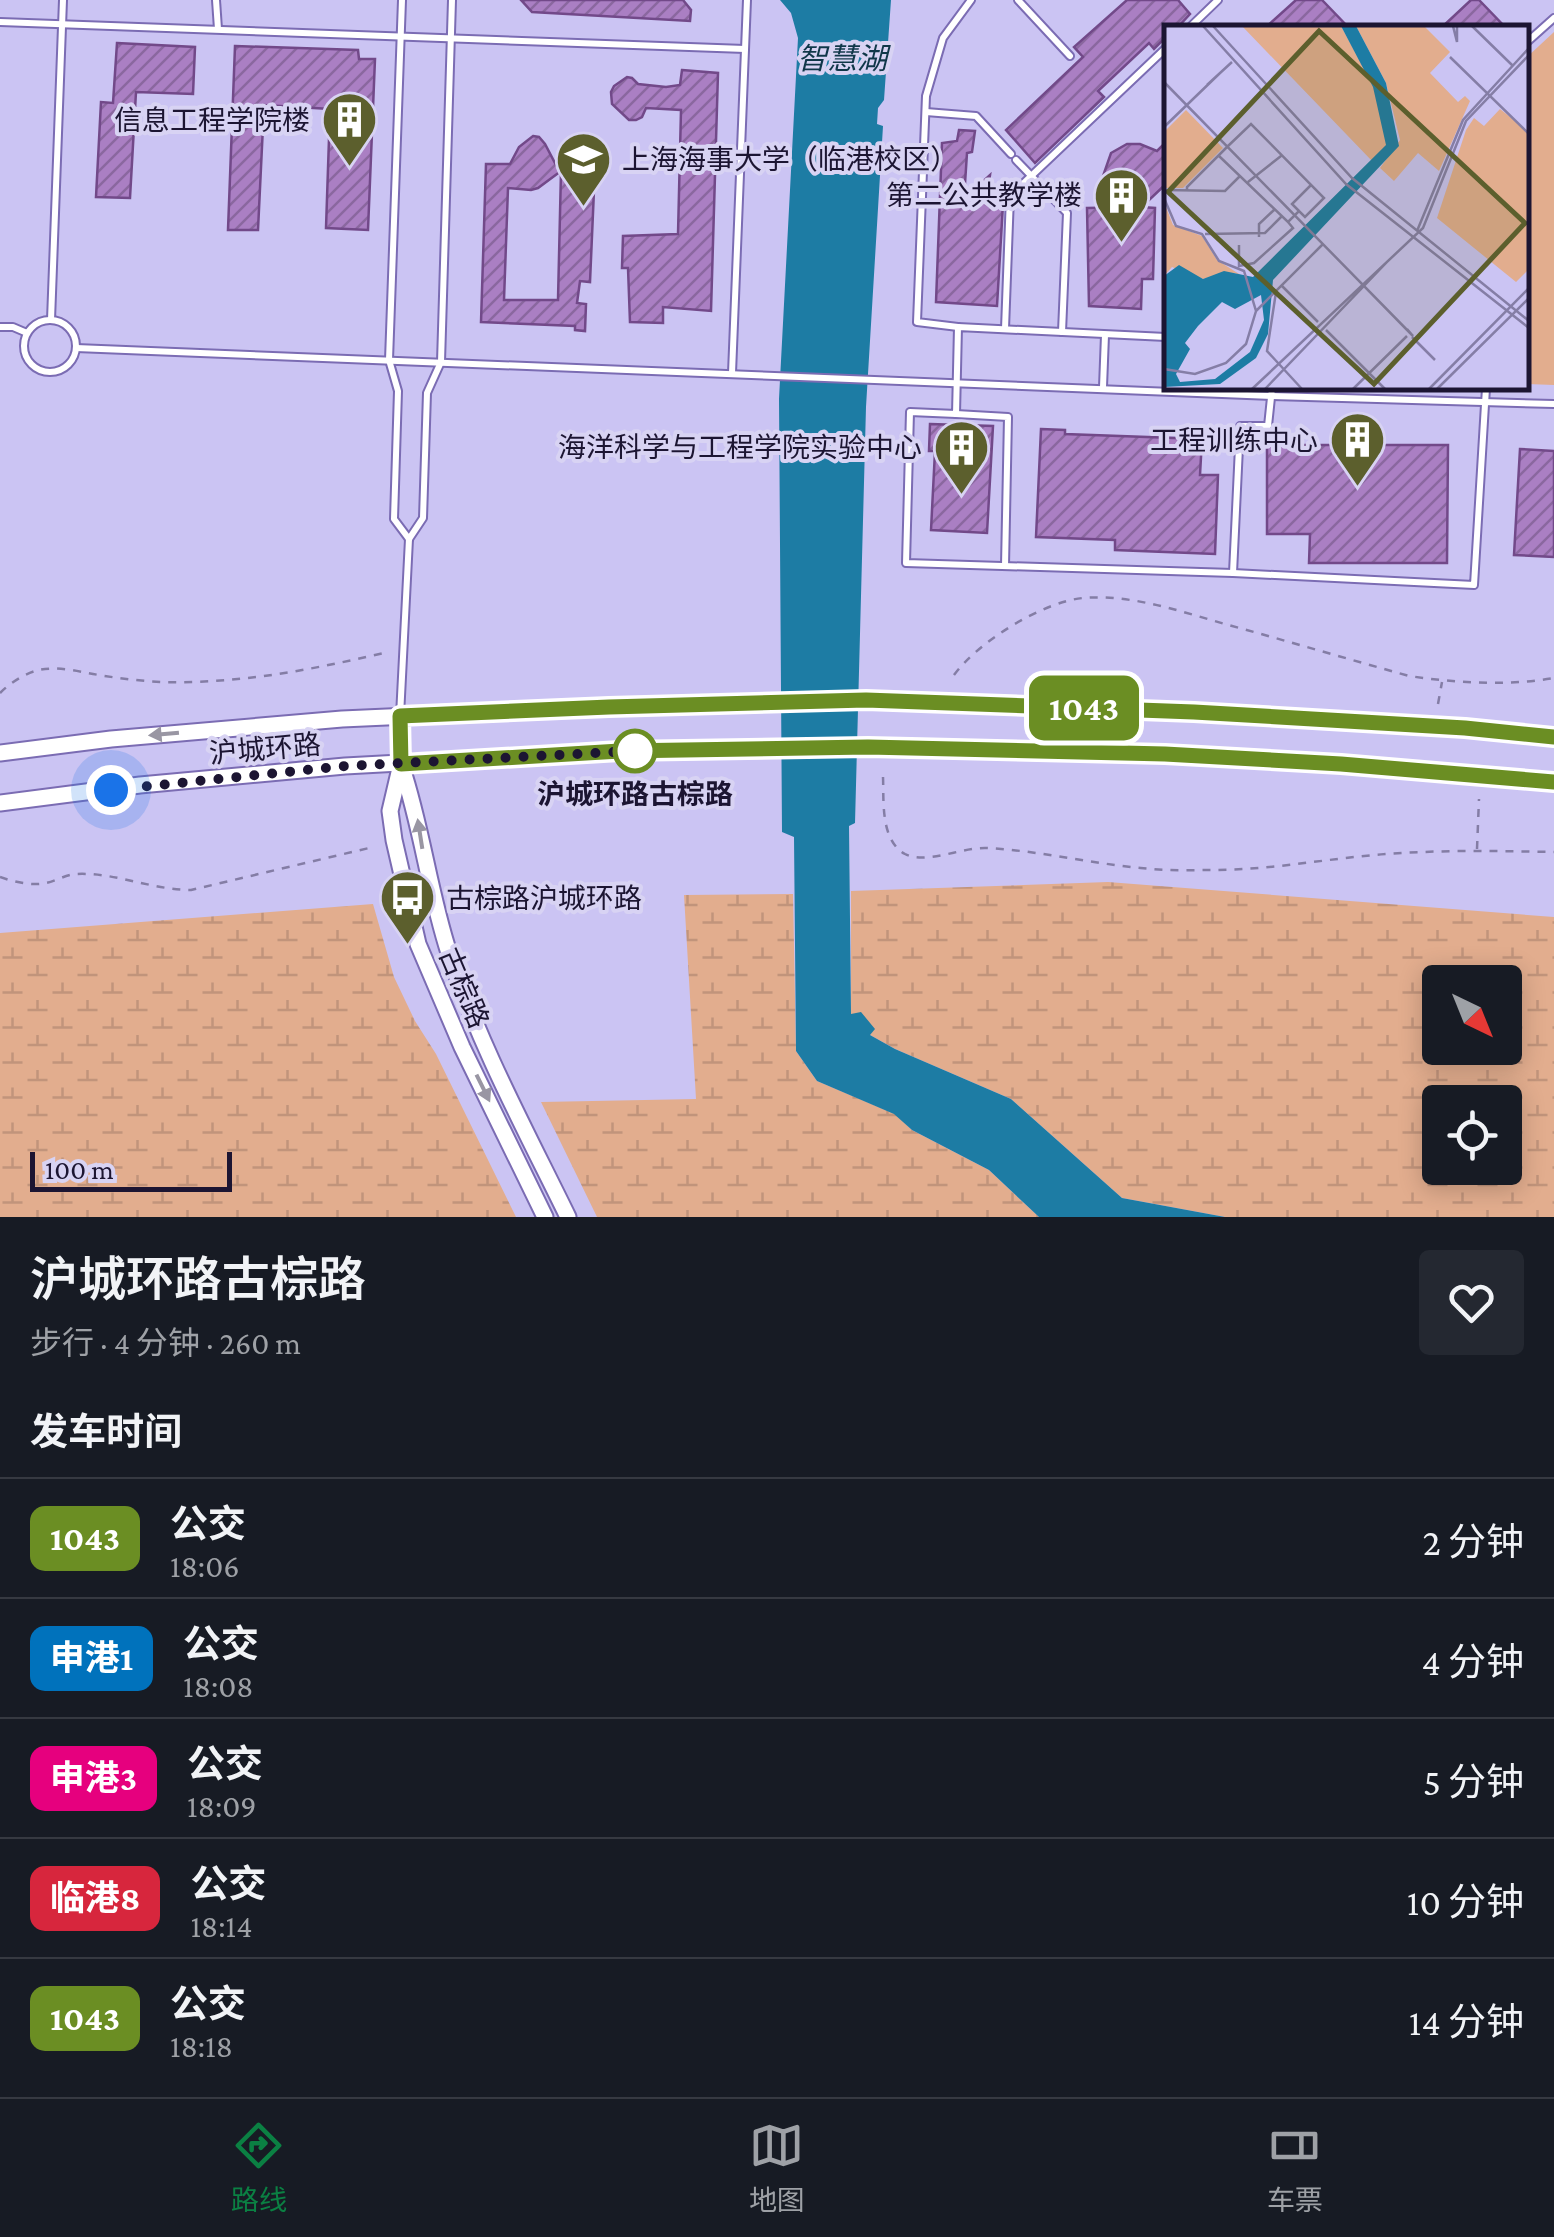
<!DOCTYPE html>
<html lang="zh">
<meta charset="utf-8">
<style>
:root{--surface:#171b24;--page:#242831;--text:#f1f3f6;--muted:#9ea1a6;--line:#363941;--accent:#0b8043}
body{margin:0;font-family:"Crimson Pro","Noto Sans SC",serif;background:var(--page);color:var(--text);height:100vh;display:flex;flex-direction:column;font-size:38px;white-space:nowrap}
*{box-sizing:border-box;margin:0}
p{font-size:32px;color:var(--muted)}
.icon{flex:none;width:55px;height:55px;fill:none;stroke:currentColor;stroke-width:2;stroke-linecap:round;stroke-linejoin:round}
.map{position:relative;height:1217px;overflow:hidden}
.drawer{display:flex;flex-direction:column;background:var(--surface);flex:1}
.drawer>*{flex:none}
.badge{padding:0 20px;border-radius:15px;font-size:35px;line-height:65px}
.needle{width:65px;rotate:137deg}
.tools{position:absolute;left:1422px;top:965px;display:grid;gap:20px}
.tools a{display:grid;place-items:center;width:100px;height:100px;border-radius:10px;background:var(--surface);box-shadow:0 5px 25px #0003;font-size:50px}
.scale{position:absolute;left:30px;bottom:25px;width:202px;box-sizing:border-box;padding-left:10px;border:5px solid #1c1532;border-top:0;font-size:28px;line-height:35px;white-space:nowrap;color:#1c1532;-webkit-text-stroke:8px #d8d3f3;paint-order:stroke}
.you{position:absolute;width:50px;height:50px;margin:-25px;border:8px solid #fff;border-radius:50%;background:#1a73e8;box-shadow:0 0 0 15px #1a73e833}
.map>.badge{position:absolute;translate:-50% -50%;box-shadow:0 0 0 5px #fff}
h2{padding:0 30px;font-size:38px;line-height:90px}
.round{display:grid;place-items:center;flex:none;width:105px;height:105px;border-radius:10px;background:var(--page)}
.summary{display:flex;align-items:center;justify-content:space-between;height:170px;padding:0 30px}
h1{font-size:48px;font-weight:600;line-height:75px}
ul{padding:0;list-style:none}
li{display:flex;align-items:center;gap:30px;height:120px;padding:0 30px;border-top:2px solid var(--line)}
li div{flex:1}
li b{display:block;font-size:38px}
li em{font-style:normal}
li .badge{min-width:110px;font-weight:700;text-align:center}
.menu{display:flex;justify-content:space-around;align-items:center;height:140px;border-top:2px solid var(--line);background:var(--surface);font-size:28px;color:var(--muted)}
.menu a{display:grid;justify-items:center;gap:5px}
.menu .current{color:var(--accent)}
.map>svg:first-child{display:block}
</style>
<div class="map">
<svg width="1554" height="1217" viewBox="0 0 1554 1217">
<defs>
<pattern id="wetland-marsh" width="20" height="14" patternUnits="userSpaceOnUse" patternTransform="scale(2.5)"><rect width="20" height="14" fill="#e2ad8e"/><path d="M1 5h8M5 5V1M11 12h8M15 12V8" fill="none" stroke="#c1947b"/></pattern>
<pattern id="building-hatch" width="6" height="6" patternUnits="userSpaceOnUse" patternTransform="scale(2.5)"><rect width="6" height="6" fill="#aa7fc3"/><path d="M-1 1l2-2M0 6l6-6M5 7l2-2" fill="none" stroke="#8a679f"/></pattern>
</defs>
<rect width="100%" height="100%" fill="#cbc4f3"/>
<!-- green -->
<path fill="#e2ad8e" d="M 1554,32 L 1554,385 L 1527,384 L 1526,58 Z"/>
<!-- wetland -->
<g fill="url(#wetland-marsh)" fill-rule="evenodd">
<path d="M 1108,882 L 1554,917 L 1554,1217 L 1225,1217 L 1122,1198 L 1011,1099 L 895,1049 L 870,1035 L 851,1015 L 851,891 ZM 1440,982 L 1505,982 L 1505,1048 L 1440,1048 ZM 1440,1102 L 1505,1102 L 1505,1168 L 1440,1168 Z"/>
<path d="M 793,894 L 796,1051 L 817,1081 L 895,1114 L 912,1130 L 989,1170 L 1039,1217 L 597,1217 L 541,1102 L 696,1099 L 684,895 Z"/>
<path d="M 373,904 L 394,977 L 415,1021 L 436,1054 L 516,1217 L 0,1217 L 0,933 Z"/>
</g>
<!-- water -->
<path fill="#1d7ca4" d="M 780,0 L 891,0 L 884,100 L 878,108 L 877,124 L 883,126 L 866,407 L 855,823 L 849,826 L 851,1014 L 861,1012 L 875,1029 L 870,1035 L 895,1049 L 1011,1099 L 1122,1198 L 1225,1217 L 1039,1217 L 989,1170 L 912,1130 L 894,1114 L 817,1081 L 796,1051 L 794,837 L 782,832 L 779,399 L 798,38 L 791,13 Z"/>
<!-- building -->
<g fill="url(#building-hatch)" stroke="#724989" stroke-width="2.5" fill-rule="evenodd">
<path d="M 521,0 L 683,0 L 691,10 L 690,21 L 532,12 Z"/>
<path d="M 1127,0 L 1178,0 L 1190,14 L 1177,28 L 1166,28 L 1166,37 L 1154,49 L 1149,43 L 1098,91 L 1104,97 L 1035,163 L 1006,130 L 1083,57 L 1074,47 Z"/>
<path d="M 1296,0 L 1322,0 L 1349,28 L 1265,28 Z"/>
<path d="M 1471,0 L 1479,0 L 1506,28 L 1441,28 Z"/>
<path d="M 117,43 L 195,47 L 193,94 L 136,92 L 130,198 L 96,197 L 101,102 L 113,103 Z"/>
<path d="M 235,46 L 358,50 L 359,59 L 375,59 L 368,230 L 326,228 L 330,109 L 264,105 L 258,230 L 228,230 Z"/>
<path d="M 682,70 L 718,73 L 711,311 L 663,307 L 663,323 L 630,322 L 628,268 L 622,268 L 623,236 L 678,234 L 681,110 L 646,108 L 642,117 L 636,120 L 629,120 L 612,104 L 611,92 L 614,86 L 627,77 L 632,78 L 638,84 L 666,87 L 680,85 Z"/>
<path d="M 959,130 L 975,131 L 972,152 L 967,153 L 964,199 L 990,175 L 986,204 L 1003,204 L 997,306 L 936,302 L 942,143 L 957,141 Z"/>
<path d="M 533,136 L 539,137 L 545,144 L 556,165 L 595,167 L 590,282 L 580,281 L 577,303 L 586,304 L 585,331 L 575,330 L 575,326 L 481,322 L 486,164 L 510,164 L 519,147 ZM 561,171 L 558,300 L 504,300 L 508,188 L 531,190 L 538,188 Z"/>
<path d="M 1166,142 L 1166,184 L 1148,201 L 1108,184 L 1103,176 L 1111,153 L 1127,144 L 1140,144 L 1157,151 Z"/>
<path d="M 1141,207 L 1155,208 L 1153,279 L 1142,279 L 1141,309 L 1089,306 L 1087,208 Z"/>
<path d="M 930,424 L 993,426 L 987,533 L 931,530 L 935,451 L 929,451 Z"/>
<path d="M 1041,429 L 1065,430 L 1065,434 L 1202,439 L 1200,475 L 1218,475 L 1215,554 L 1115,550 L 1115,540 L 1036,537 Z"/>
<path d="M 1267,445 L 1448,445 L 1447,563 L 1309,563 L 1310,534 L 1267,534 Z"/>
<path d="M 1520,449 L 1554,451 L 1554,557 L 1514,555 Z"/>
</g>
<g fill="none" stroke-linecap="round" stroke-linejoin="round">
<defs>
<g id="lane">
<path d="M 216,0 L 218,29"/>
<path d="M 402,0 L 389,360 L 398,391 L 394,519 L 409,539"/>
<path d="M 1018,0 L 1070,56"/>
<path d="M 0,22 L 745,49"/>
<path d="M 1189,28 L 1218,0"/>
<path d="M 1526,43 L 1554,18"/>
<path d="M 926,112 L 976,116 L 1011,154"/>
<path d="M 1016,160 L 1067,213 L 1062,332"/>
<circle cx="50" cy="346" r="26"/>
<path d="M 51,320 L 63,0"/>
<path d="M 0,327 L 13,327 L 27,333"/>
<path d="M 958,327 L 917,322 L 926,96 L 943,38 L 971,0"/>
<path d="M 1005,329 L 1010,196 L 1166,48"/>
<path d="M 1166,337 L 958,327 L 956,414 L 910,412 L 906,563 L 1233,573 L 1474,585 L 1486,388"/>
<path d="M 76,348 L 1272,396 L 1554,404"/>
<path d="M 732,373 L 747,0"/>
<path d="M 1103,387 L 1105,335"/>
<path d="M 956,414 L 1008,417 L 1005,566"/>
<path d="M 409,539 L 423,518 L 427,393 L 441,362 L 452,0"/>
<path d="M 1233,573 L 1240,426 L 1268,426 L 1272,388"/>
<path d="M 400,716 L 409,539"/>
</g>
<g id="secondary">
<path d="M 400,716 L 401,764 L 390,811 L 394,840 L 418,944 L 462,1047 L 545,1217"/>
<path d="M 0,753 L 111,739 L 342,719 L 609,707 L 866,700 L 1194,712 L 1465,728 L 1554,737"/>
<path d="M 402,768 C 422,828 429,892 449,953 C 479,1044 526,1131 568,1217"/>
<path d="M 0,803 L 140,785 L 345,766 L 620,751 L 868,747 L 1130,752 L 1341,764 L 1554,782"/>
</g>
</defs>
<!-- lane casing -->
<use href="#lane" stroke="#7b6cb3" stroke-width="10"/>
<!-- secondary casing -->
<use href="#secondary" stroke="#7b6cb3" stroke-width="19"/>
<!-- path -->
<g stroke="#847da5" stroke-width="2.5" stroke-dasharray="8 8" stroke-linecap="butt">
<path d="M 954,675 C 978,642 1042,602 1083,598 C 1131,594 1179,611 1225,624 C 1287,641 1348,659 1409,676 C 1457,683 1507,686 1554,678"/>
<path d="M 0,693 C 10,683 25,673 39,670 C 57,666 76,671 93,674 C 116,678 139,681 162,682 C 238,684 310,670 384,653"/>
<path d="M 1438,704 L 1442,682"/>
<path d="M 883,777 C 884,801 880,840 905,854 C 926,865 961,847 987,848 C 1043,851 1097,865 1152,869 C 1172,871 1193,870 1213,870 C 1277,870 1339,856 1402,853 C 1453,850 1503,851 1554,852"/>
<path d="M 1477,849 L 1479,799"/>
<path d="M 0,877 C 14,882 31,886 46,883 C 56,881 65,875 76,874 C 115,872 152,890 191,890 L 369,848"/>
</g>
<!-- lane -->
<use href="#lane" stroke="#fff" stroke-width="6"/>
<!-- secondary -->
<use href="#secondary" stroke="#fff" stroke-width="15"/>
</g>
<!-- one-way arrows -->
<defs><path id="oneway-solid" d="M-6-.8H1V-3.2L6.5 0L1 3.2V.8H-6Z" transform="scale(2.5)"/></defs>
<g fill="#9996a3">
<use href="#oneway-solid" transform="translate(164 734) rotate(175)"/>
<use href="#oneway-solid" transform="translate(420 834) rotate(-99)"/>
<use href="#oneway-solid" transform="translate(483 1088) rotate(64)"/>
</g>
<g fill="none" stroke-linecap="round" stroke-linejoin="round">
<defs>
<path id="line" d="M 1554,737 L 1465,728 L 1194,712 L 866,700 L 609,707 L 400,716 L 401,764 L 620,751 L 868,747 L 1165,754 L 1341,764 L 1554,782"/>
</defs>
<!-- line casing -->
<use href="#line" stroke="#fff" stroke-width="22"/>
<!-- line -->
<use href="#line" stroke="#6b8e23" stroke-width="15"/>
<!-- walk -->
<path stroke="#1c1532" stroke-width="10" stroke-dasharray="0 18" d="M 111,790 L 345,766 L 635,751"/>
</g>
<!-- icons -->
<defs>
<symbol id="building-pin" viewBox="-11 -11 22 30"><path d="M0 17L-7.5 6A9.5 9.5 0 1 1 7.5 6Z" fill="#5c5f2d" stroke="#d8d3f3"/><path d="M-4-6H4V6H1V3H-1V6H-4ZM-2.5-4.3h1.7v1.8h-1.7ZM.8-4.3h1.7v1.8H.8ZM-2.5-1h1.7V.8h-1.7ZM.8-1h1.7V.8H.8Z" fill="#fff"/></symbol>
<symbol id="university-pin" viewBox="-11 -11 22 30"><path d="M0 17L-7.5 6A9.5 9.5 0 1 1 7.5 6Z" fill="#5c5f2d" stroke="#d8d3f3"/><path d="M0-5L7-2L0 1L-7-2ZM-4 1L0 2.5L4 1V4Q0 6-4 4Z" fill="#fff"/></symbol>
<symbol id="bus-pin" viewBox="-11 -11 22 30"><path d="M0 17L-7.5 6A9.5 9.5 0 1 1 7.5 6Z" fill="#5c5f2d" stroke="#d8d3f3"/><path d="M-5-6H5V4H4V6H2V4H-2V6H-4V4H-5ZM-3.5-4V0h7V-4ZM-3.5 1.2v1.5H-2V1.2ZM2 1.2v1.5H3.5V1.2Z" fill="#fff"/></symbol>
</defs>
<g fill-rule="evenodd">
<use href="#building-pin" x="318" y="88" width="63" height="86"/>
<use href="#university-pin" x="552" y="128" width="63" height="86"/>
<use href="#building-pin" x="1090" y="164" width="63" height="86"/>
<use href="#building-pin" x="1326" y="408" width="63" height="86"/>
<use href="#building-pin" x="930" y="416" width="63" height="86"/>
<use href="#bus-pin" x="376" y="866" width="63" height="86"/>
</g>
<!-- markers -->
<circle fill="#fff" stroke="#6b8e23" stroke-width="5" cx="635" cy="751" r="20"/>
<g text-anchor="middle" dominant-baseline="central" stroke-width="8" stroke-linejoin="round" paint-order="stroke">
<!-- poi labels -->
<g font-size="28" fill="#1c1532" stroke="#d8d3f3" text-anchor="end">
<text x="310" y="120">信息工程学院楼</text>
<text x="622" y="159" text-anchor="start">上海海事大学（临港校区）</text>
<text x="1082" y="195">第二公共教学楼</text>
<text x="1318" y="440">工程训练中心</text>
<text x="922" y="447">海洋科学与工程学院实验中心</text>
<text x="446" y="898" text-anchor="start">古棕路沪城环路</text>
</g>
<!-- street labels -->
<g font-size="28" fill="#1c1532" stroke="#d8d3f3">
<text transform="translate(265 749) rotate(-5)">沪城环路</text>
<text transform="translate(464 988) rotate(67)">古棕路</text>
</g>
<!-- stop labels -->
<g font-size="28" font-weight="bold" fill="#1c1532" stroke="#d8d3f3">
<text x="635" y="794">沪城环路古棕路</text>
</g>
<!-- water labels -->
<g font-size="30" font-style="italic" fill="#103749" stroke="#d8d3f3">
<text x="842" y="58">智慧湖</text>
</g>
</g>
<!-- overview -->
<g transform="translate(1164 25)">
<rect width="365" height="365" fill="#cbc4f3"/>
<path d="M 22,85 L 59,123 L 19,163 L 0,163 L 0,107 Z" fill="#e2ad8e"/>
<path d="M 78,1 L 177,1 L 210,62 L 223,120 L 208,136 ZM 192,1 L 260,1 L 286,27 L 266,48 L 294,77 L 301,71 L 306,76 L 275,146 L 254,128 L 230,156 L 216,143 L 236,115 L 222,58 ZM 336,84 L 365,107 L 365,244 L 352,257 L 273,193 L 302,105 L 310,93 L 320,101 Z" fill="#e2ad8e"/>
<path d="M 0,177 L 9,200 L 38,211 L 53,235 L 83,254 L 71,248 L 39,254 L 8,242 L 0,251 Z" fill="#e2ad8e"/>
<path d="M 177,1 L 192,1 L 222,58 L 235,121 L 109,255 L 104,309 L 92,333 L 56,359 L 0,362 L 0,251 L 15,240 L 39,254 L 60,246 L 89,252 L 222,120 L 209,62 ZM 97,270 L 100,295 L 86,327 L 51,354 L 16,357 L 12,349 L 26,324 L 21,318 L 34,301 L 58,277 L 71,284 Z" fill="#1d7ca4" fill-rule="evenodd"/>
<path fill="none" stroke="#857ea6" stroke-width="2.5" d="M 39,1 L 182,159 L 365,303M 49,1 L 188,153 L 365,296M 289,1 L 293,17 L 293,1M 308,1 L 348,40M 286,32 L 365,109M 0,57 L 249,311 L 243,304M 43,60 L 68,37M 0,102 L 55,49M 84,157 L 117,131M 0,165 L 61,166 L 76,151M 23,165 L 23,162 L 63,122 L 87,99 L 160,173 L 141,192 L 135,186 L 124,197 L 55,131M 0,173 L 12,201 L 38,209 L 55,236 L 80,246 L 92,286 L 82,319 L 62,338 L 31,349 L 0,344M 135,186 L 128,179 L 147,160M 253,206 L 299,95 L 365,23M 41,209 L 101,208 L 118,191M 95,212 L 95,199 L 111,184M 75,220 L 75,241 L 90,238 L 129,203 L 124,197M 118,261 L 154,297M 112,267 L 103,326 L 138,364M 92,286 L 159,219M 162,305 L 221,364M 248,312 L 271,335M 88,364 L 259,203 L 302,96 L 365,30M 101,364 L 223,237M 189,364 L 243,311M 265,364 L 365,263M 273,364 L 365,273"/>
<path fill="#5c5f2d" fill-opacity="0.15" stroke="#5c5f2d" stroke-width="5" d="M 155,6 L 361,198 L 210,359 L 4,167 Z"/>
<rect width="365" height="365" fill="none" stroke="#1c1532" stroke-width="5"/>
</g>
</svg>
<div class="tools">
<a><svg class="needle" viewBox="-14 -14 28 28"><path d="M0-13l5 13h-10z" fill="#e53935"/><path d="M0 13l5-13h-10z" fill="#9ea1a6"/></svg></a>
<a><svg class="icon" aria-label="locate" viewBox="0 0 24 24"><circle cx="12" cy="12" r="6"/><path d="M12 2v4M12 18v4M2 12h4M18 12h4"/></svg></a>
</div>
<div class="scale">100 m</div>
<div class="you" style="left:111px;top:790px"></div>
<b class="badge" style="left:1084px;top:708px;background:#6b8e23;color:#fff">1043</b>
</div>
<section class="drawer">
<div class="summary"><div><h1>沪城环路古棕路</h1><p>步行 · 4 分钟 · 260 m</p></div><a class="round"><svg class="icon" aria-label="heart" viewBox="0 0 24 24"><path d="M12 20l-8-8c-3-5 5-10 8-4 3-6 11-1 8 4z"/></svg></a></div>
<h2>发车时间</h2>
<ul>
<li><span class="badge" style="background:#6b8e23;color:#fff">1043</span><div><b>公交</b><p>18:06</p></div><em>2 分钟</em></li>
<li><span class="badge" style="background:#0072bc;color:#fff">申港1</span><div><b>公交</b><p>18:08</p></div><em>4 分钟</em></li>
<li><span class="badge" style="background:#e6007e;color:#fff">申港3</span><div><b>公交</b><p>18:09</p></div><em>5 分钟</em></li>
<li><span class="badge" style="background:#d7263d;color:#fff">临港8</span><div><b>公交</b><p>18:14</p></div><em>10 分钟</em></li>
<li><span class="badge" style="background:#6b8e23;color:#fff">1043</span><div><b>公交</b><p>18:18</p></div><em>14 分钟</em></li>
</ul>
</section>
<nav class="menu">
<a class="current"><svg class="icon" aria-label="directions" viewBox="0 0 24 24"><path d="M12 3l9 9-9 9-9-9zM9 14v-3h6M13 9l2 2-2 2"/></svg>路线</a>
<a><svg class="icon" aria-label="map" viewBox="0 0 24 24"><path d="M3 6l6-2 6 2 6-2v14l-6 2-6-2-6 2zM9 4v14M15 6v14"/></svg>地图</a>
<a><svg class="icon" aria-label="tickets" viewBox="0 0 24 24"><path d="M3 7h18v10H3zM15 7v10"/></svg>车票</a>
</nav>
